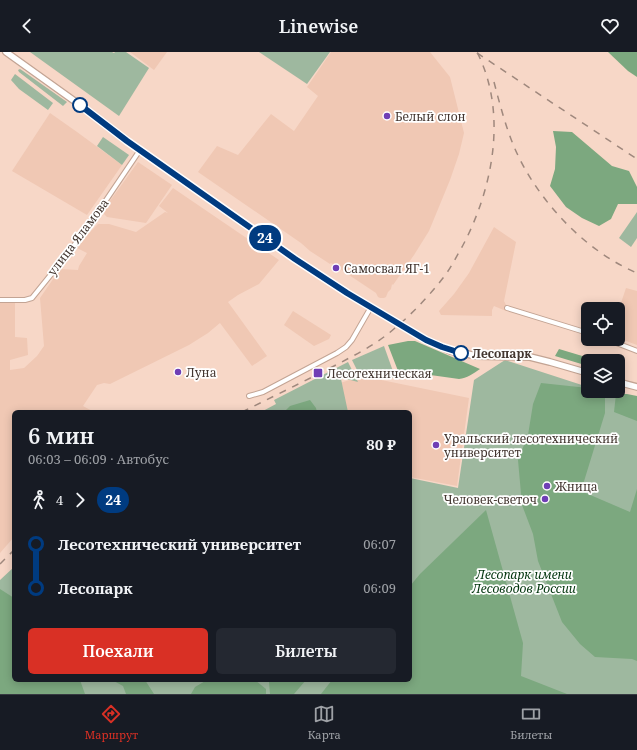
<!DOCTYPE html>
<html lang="ru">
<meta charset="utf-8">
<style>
:root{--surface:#171b24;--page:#242831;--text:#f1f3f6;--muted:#9ea1a6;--line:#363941;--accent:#d93025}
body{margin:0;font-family:"Noto Serif",serif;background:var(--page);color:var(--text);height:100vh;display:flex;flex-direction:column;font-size:15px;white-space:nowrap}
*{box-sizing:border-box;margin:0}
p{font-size:13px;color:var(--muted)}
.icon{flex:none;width:22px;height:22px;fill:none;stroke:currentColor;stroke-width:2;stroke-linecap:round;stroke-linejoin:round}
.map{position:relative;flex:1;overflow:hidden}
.sheet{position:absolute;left:12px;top:358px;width:400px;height:272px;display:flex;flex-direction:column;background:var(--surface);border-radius:6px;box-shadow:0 2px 10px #0003}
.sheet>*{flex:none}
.badge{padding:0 8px;border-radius:13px;font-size:14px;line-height:26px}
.buttons{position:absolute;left:581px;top:250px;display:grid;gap:8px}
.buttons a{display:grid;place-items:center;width:44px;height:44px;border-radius:6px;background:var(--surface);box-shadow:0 2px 10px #0003;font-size:20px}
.map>.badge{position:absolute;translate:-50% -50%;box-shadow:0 0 0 2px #fff}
.legs{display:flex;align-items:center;gap:6px;height:44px;padding:0 16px;font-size:13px}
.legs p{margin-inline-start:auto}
.headline{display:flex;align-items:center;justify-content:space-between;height:68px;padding:0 16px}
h1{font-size:22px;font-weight:600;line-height:30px}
.action{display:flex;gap:8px;margin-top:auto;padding:8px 16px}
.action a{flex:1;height:46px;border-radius:6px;background:var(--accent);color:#fff;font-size:16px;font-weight:600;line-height:46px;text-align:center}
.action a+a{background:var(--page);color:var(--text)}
ul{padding:0 16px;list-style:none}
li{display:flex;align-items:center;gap:14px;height:44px;font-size:15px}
li i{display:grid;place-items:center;width:6px;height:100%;margin:0 5px;background:currentColor}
li i::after{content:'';width:10px;height:10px;margin:-5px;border:3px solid;border-radius:50%;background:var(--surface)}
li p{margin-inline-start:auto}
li:first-child i{background:linear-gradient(#0000 50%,currentColor 0)}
li:last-child i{background:linear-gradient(currentColor 50%,#0000 0)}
header{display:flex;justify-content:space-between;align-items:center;height:52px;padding:0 16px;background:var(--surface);font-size:18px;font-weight:600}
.tabs{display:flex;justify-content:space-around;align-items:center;height:56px;border-top:1px solid var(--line);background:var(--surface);font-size:11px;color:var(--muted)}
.tabs a{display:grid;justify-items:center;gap:2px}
.tabs .current{color:var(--accent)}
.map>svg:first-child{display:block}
</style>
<header><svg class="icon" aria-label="back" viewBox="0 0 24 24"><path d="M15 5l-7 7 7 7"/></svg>Linewise<svg class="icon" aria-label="heart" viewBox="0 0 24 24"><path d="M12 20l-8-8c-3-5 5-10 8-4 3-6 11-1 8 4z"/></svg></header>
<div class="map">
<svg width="637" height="642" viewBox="0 0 637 642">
<rect width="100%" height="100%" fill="#f7d7c7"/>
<!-- built -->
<g fill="#f0c8b4">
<path d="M 130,0 L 167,0 L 154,18 Z"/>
<path d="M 331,0 L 430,0 L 450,25 L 464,81 L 459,102 L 450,128 L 429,179 L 414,203 L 393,233 L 392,232 L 391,237 L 388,240 L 386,245 L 384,246 L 380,246 L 378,245 L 376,241 L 331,211 L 330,212 L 310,199 L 301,191 L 198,120 L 217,94 L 238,103 L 271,62 L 294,79 L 318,44 L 307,35 Z"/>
<path d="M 50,61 L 77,80 L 122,113 L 87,163 L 12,119 Z"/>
<path d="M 138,110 L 172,133 L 146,171 L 107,165 L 102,160 Z"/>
<path d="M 173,136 L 279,208 L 259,232 L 238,243 L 228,250 L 267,304 L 252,314 L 220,271 L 208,281 L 189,293 L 110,332 L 104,331 L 97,333 L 83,354 L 94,360 L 14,360 L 14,485 L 0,501 L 0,251 L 15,251 L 15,285 L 27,286 L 28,303 L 10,308 L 10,318 L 24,316 L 37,304 L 44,294 L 40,246 L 60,217 L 78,218 L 79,214 L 87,201 L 77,196 L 90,180 L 98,172 L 109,172 L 136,180 L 165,160 L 168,161 L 159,154 Z"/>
<path d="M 494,175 L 516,190 L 504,249 L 506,253 L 508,255 L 506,259 L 494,254 L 492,258 L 492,264 L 441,263 L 439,259 L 454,242 L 469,221 Z"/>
<path d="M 626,236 L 637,239 L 637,293 L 618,286 L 618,260 Z"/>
<path d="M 293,259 L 331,283 L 329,287 L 314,294 L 284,273 Z"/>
<path d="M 362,324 L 469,346 L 457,434 L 410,425 L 410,360 L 347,360 L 340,331 Z"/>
</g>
<!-- green -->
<g fill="#9eb89f">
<path d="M 30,0 L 112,0 L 114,1 L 115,0 L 126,0 L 149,16 L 119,64 Z"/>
<path d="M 259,0 L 330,0 L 307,32 Z"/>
<path d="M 20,17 L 23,19 L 67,50 L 63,54 L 19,20 L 18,18 Z"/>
<path d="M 15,22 L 53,51 L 48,58 L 19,37 L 11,28 Z"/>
<path d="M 103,85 L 129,103 L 122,113 L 97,94 Z"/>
<path d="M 637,160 L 637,186 L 631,195 L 619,186 Z"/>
<path d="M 384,294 L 395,325 L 392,326 L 359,322 L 352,308 Z"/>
<path d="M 505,308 L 588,335 L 588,339 L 602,339 L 637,349 L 637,642 L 0,642 L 0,528 L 14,515 L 14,628 L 410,628 L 410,426 L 458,436 L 474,328 Z"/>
<path d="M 348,310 L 358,330 L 343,326 L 341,327 L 348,360 L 261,360 L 276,352 L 274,348 Z"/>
</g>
<!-- forest -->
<g fill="#7ca87f">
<path d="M 608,0 L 637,0 L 637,25 L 628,19 Z"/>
<path d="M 553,79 L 572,80 L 612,114 L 629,119 L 637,135 L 637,152 L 618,152 L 611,167 L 599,174 L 582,166 L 566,155 L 550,134 L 555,117 L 556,95 Z"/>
<path d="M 408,289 L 415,289 L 480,317 C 473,322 467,326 459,327 L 409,320 L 400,324 L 388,293 Z"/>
<path d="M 559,297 L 599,309 L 588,309 L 588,314 L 555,304 Z"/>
<path d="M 541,331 L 588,336 L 588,339 L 605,339 L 605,361 L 581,439 L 630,460 L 637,437 L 637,609 L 632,607 L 595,605 L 580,592 L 562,570 L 538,509 L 533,482 L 522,453 L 518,408 L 528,383 L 533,352 Z"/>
<path d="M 616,342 L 627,342 L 637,344 L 637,369 L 614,360 Z"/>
<path d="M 310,348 L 316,356 L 317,360 L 284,360 L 290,354 Z"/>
<path d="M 486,458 L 523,591 L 521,624 L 567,642 L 321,642 L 332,628 L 410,628 L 410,534 L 420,522 Z"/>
<path d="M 0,537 L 14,546 L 14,628 L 80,628 L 85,642 L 0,642 Z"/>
<path d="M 112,628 L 145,628 L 154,642 L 126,642 L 123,634 Z"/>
<path d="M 207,628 L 255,628 L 266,637 L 266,642 L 191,642 L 195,635 Z"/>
<path d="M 270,628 L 306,628 L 294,642 L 270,642 L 269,630 Z"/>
</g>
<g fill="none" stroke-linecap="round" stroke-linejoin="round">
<defs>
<g id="minor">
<path d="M 0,248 L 25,248 L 32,246 L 70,199 L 96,163 L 140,98"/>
<path d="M 507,256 L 588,281"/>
<path d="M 606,287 L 637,299"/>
<path d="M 249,344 L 263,340 L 337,301 L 346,295 L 352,288 L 371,255"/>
</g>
<g id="secondary">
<path d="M 6,0 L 80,53 L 127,89 L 295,207 L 347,241 L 426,288 L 451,299 L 463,301 L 476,304 L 530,305 L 550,310 L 588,321"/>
<path d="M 618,330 L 637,335"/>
</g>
</defs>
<!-- minor casing -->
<use href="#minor" stroke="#c3a494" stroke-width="6"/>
<!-- secondary casing -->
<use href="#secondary" stroke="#c3a494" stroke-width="8"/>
<!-- minor -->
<use href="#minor" stroke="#fff" stroke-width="4"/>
<!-- secondary -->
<use href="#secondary" stroke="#fff" stroke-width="5.5"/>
<!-- rail -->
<g stroke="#9f887d" stroke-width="1.5" stroke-dasharray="7 7" stroke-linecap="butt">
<path d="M 477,1 L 637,107"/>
<path d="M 494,30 C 500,53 506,76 515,97 C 538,149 585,199 637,221"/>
<path d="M 242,360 C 272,345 303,330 334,314 C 355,303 377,292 395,276 C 413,261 429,244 443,226 C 451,216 456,205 462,195 C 493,137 508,61 477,0"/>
<path d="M 0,512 L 14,498"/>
</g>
</g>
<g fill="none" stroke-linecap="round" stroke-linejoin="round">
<defs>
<path id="line-1" d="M 80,53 L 127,89 L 174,122 L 295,207 L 347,241 L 426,288 L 442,295 L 461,301"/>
</defs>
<!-- line-1 casing -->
<use href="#line-1" stroke="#fff" stroke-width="9"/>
<!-- line-1 -->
<use href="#line-1" stroke="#003b80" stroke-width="6"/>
</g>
<!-- markers -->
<g fill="#fff" stroke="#003b80" stroke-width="2">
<circle cx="80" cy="53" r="7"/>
<circle cx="461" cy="301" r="7"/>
</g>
<g fill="#6f3eb5" stroke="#fff" stroke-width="1.5">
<circle cx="387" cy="64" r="4"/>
<circle cx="336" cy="216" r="4"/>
<circle cx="178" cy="320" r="4"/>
<rect x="313" y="316" width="10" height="10" rx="2"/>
<circle cx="436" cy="393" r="4"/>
<circle cx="547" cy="434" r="4"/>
<circle cx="545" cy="447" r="4"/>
</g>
<g text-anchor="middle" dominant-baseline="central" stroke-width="3.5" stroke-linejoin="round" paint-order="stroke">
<!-- poi labels -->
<g font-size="12" fill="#433630" stroke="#fff" text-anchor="start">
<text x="395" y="64">Белый слон</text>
<text x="344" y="216">Самосвал ЯГ-1</text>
<text x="186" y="320">Луна</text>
<text x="327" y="321">Лесотехническая</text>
<text x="444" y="386">Уральский лесотехнический<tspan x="444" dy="14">университет</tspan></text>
<text x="555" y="434">Жница</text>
<text x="537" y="447" text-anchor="end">Человек-светоч</text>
</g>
<!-- street labels -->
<g font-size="12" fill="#433630" stroke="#fff">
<text transform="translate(78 185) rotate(-53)">улица Яламова</text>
</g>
<!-- stop labels -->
<g font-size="12" font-weight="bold" fill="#433630" stroke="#fff" text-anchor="start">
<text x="472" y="301">Лесопарк</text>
</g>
<!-- park labels -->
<g font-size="12" font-style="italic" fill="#01340c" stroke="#fff">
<text x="524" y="522">Лесопарк имени<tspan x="524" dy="14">Лесоводов России</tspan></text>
</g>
</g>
</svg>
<div class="buttons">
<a><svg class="icon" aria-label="locate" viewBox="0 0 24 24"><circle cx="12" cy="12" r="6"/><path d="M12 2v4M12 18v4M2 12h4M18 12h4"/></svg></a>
<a><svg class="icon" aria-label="layers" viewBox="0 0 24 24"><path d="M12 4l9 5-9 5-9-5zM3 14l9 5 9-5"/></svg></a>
</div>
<b class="badge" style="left:265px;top:186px;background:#003b80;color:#fff">24</b>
<section class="sheet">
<div class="headline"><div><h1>6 мин</h1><p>06:03 – 06:09 · Автобус</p></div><b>80 ₽</b></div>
<div class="legs"><svg class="icon" aria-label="walk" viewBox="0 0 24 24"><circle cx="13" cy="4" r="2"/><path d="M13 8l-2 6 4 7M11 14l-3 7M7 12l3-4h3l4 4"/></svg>4<svg class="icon" aria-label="forward" viewBox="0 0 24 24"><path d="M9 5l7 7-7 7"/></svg><b class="badge" style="background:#003b80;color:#fff">24</b></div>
<ul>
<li><i style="color:#003b80"></i><b>Лесотехнический университет</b><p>06:07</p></li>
<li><i style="color:#003b80"></i><b>Лесопарк</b><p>06:09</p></li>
</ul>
<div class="action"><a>Поехали</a><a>Билеты</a></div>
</section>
</div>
<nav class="tabs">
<a class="current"><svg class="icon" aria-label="directions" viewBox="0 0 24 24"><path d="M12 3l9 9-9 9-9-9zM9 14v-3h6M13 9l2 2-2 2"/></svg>Маршрут</a>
<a><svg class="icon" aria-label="map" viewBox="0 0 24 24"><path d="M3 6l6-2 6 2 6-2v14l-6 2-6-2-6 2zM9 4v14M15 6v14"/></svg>Карта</a>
<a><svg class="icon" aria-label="tickets" viewBox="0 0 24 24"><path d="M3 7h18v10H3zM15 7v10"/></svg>Билеты</a>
</nav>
